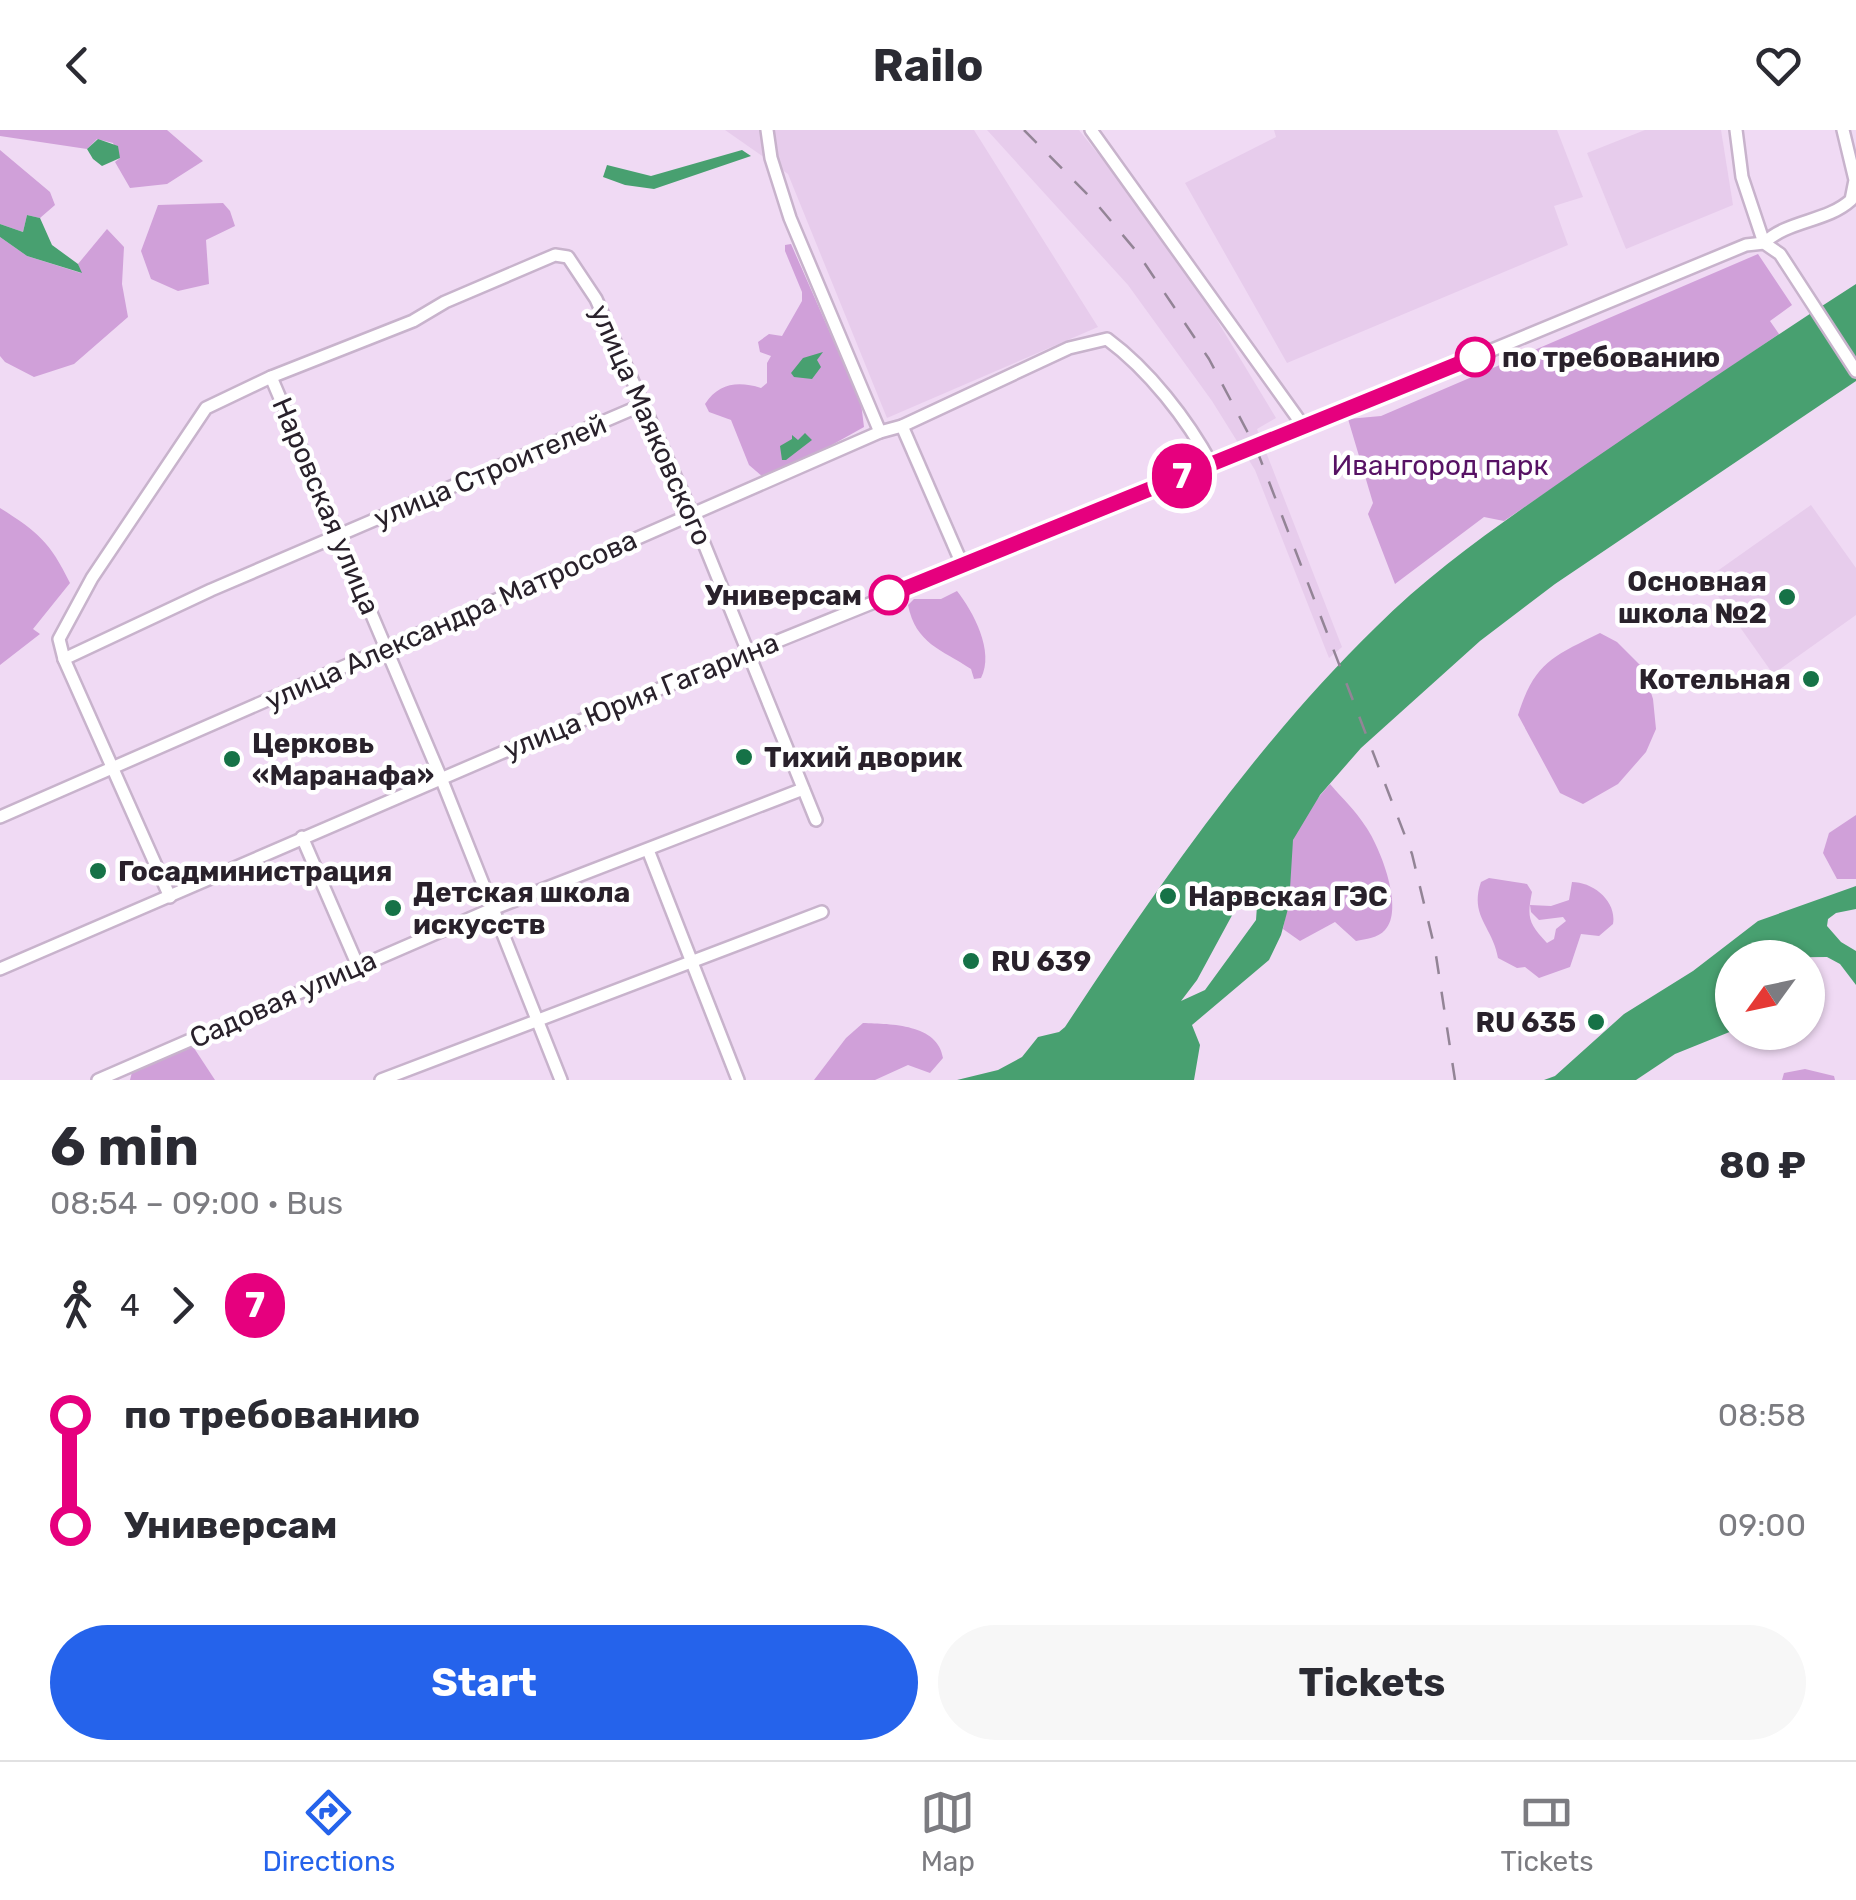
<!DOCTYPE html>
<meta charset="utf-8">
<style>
:root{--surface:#fff;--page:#f7f7f7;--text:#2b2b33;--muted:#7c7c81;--line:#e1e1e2;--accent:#2563eb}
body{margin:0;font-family:Rubik,sans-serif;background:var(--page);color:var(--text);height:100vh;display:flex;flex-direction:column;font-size:38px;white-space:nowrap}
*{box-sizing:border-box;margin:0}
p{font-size:32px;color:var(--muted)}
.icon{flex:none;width:55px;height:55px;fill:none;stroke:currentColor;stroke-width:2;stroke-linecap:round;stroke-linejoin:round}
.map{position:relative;height:950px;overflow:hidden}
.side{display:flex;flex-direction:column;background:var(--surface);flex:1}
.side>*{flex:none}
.badge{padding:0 20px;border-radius:32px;font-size:35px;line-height:65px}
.needle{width:65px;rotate:237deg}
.tools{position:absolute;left:1715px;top:810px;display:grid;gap:20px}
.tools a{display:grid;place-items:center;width:110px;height:110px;border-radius:50%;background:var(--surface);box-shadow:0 2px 8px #0004;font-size:50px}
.map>.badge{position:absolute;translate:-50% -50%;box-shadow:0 0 0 5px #fff}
.legs{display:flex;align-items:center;gap:15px;height:110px;padding:0 50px;font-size:32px}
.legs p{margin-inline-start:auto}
.head{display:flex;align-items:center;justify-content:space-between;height:170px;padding:0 50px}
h1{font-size:55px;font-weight:700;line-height:75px}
.action{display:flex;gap:20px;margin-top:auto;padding:20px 50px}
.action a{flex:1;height:115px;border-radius:60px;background:var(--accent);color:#fff;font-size:40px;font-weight:700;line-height:115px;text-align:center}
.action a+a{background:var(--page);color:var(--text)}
ul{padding:0 50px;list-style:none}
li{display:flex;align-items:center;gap:35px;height:110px;font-size:38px}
li i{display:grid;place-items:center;width:15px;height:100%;margin:0 12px;background:currentColor}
li i::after{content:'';width:25px;height:25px;margin:-12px;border:8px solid;border-radius:50%;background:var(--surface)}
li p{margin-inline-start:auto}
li:first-child i{background:linear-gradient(#0000 50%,currentColor 0)}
li:last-child i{background:linear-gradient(currentColor 50%,#0000 0)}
header{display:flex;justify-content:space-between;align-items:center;height:130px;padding:0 50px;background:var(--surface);font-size:45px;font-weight:700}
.tab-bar{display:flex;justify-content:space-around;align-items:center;height:140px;border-top:2px solid var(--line);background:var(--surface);font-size:28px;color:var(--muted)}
.tab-bar a{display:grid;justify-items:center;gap:5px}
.tab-bar .selected{color:var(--accent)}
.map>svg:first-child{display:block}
</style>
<header><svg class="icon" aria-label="back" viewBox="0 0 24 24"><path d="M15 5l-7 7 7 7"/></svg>Railo<svg class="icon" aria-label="heart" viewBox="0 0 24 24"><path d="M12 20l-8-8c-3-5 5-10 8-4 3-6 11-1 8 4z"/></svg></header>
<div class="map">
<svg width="1856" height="950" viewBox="0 0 1856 950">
<rect width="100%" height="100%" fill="#f0daf4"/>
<!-- built -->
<g fill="#e7ccec">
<path d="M 725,0 L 974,0 L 1098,197 L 887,288 L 788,44 Z"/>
<path d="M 987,0 L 1079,0 L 1133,68 L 1209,177 L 1276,288 L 1257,299 L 1342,517 L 1329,528 L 1255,340 L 1212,271 L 1128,155 Z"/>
<path d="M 1274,0 L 1557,0 L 1583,67 L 1554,76 L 1568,115 L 1287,233 L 1185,53 L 1276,7 Z"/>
<path d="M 1645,0 L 1721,0 L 1733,75 L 1626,119 L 1587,23 Z"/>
<path d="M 1811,375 L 1856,438 L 1856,485 L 1773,544 L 1706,449 Z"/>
</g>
<!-- green -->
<g fill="#d0a0d9">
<path d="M 0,0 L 167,0 L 203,31 L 167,54 L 130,58 L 115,32 L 120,28 L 113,13 L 97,9 L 87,19 L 0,6 Z"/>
<path d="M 0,20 L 50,62 L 55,75 L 40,88 L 27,85 L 23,102 L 0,94 Z"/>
<path d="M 223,73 L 230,81 L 235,96 L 206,110 L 209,154 L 178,161 L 151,149 L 141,121 L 158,75 Z"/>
<path d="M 107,99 L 124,117 L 122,154 L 128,187 L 74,234 L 34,247 L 5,232 L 0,226 L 0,107 L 27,126 L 81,143 L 78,134 Z"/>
<path d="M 791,114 L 861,273 L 864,297 L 805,330 L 763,347 L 749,335 L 731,290 L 709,282 L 705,274 C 719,253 738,251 761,258 L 767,253 L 767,233 L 771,226 L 760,222 L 758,212 L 769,204 L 782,206 L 802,171 L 802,162 L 785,121 L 785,115 Z"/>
<path d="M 1758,124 L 1792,175 L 1770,191 L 1779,204 L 1504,391 L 1484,387 L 1395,454 L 1368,384 L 1373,373 L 1348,289 L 1381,286 Z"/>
<path d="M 0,378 C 38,402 50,412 70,453 L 33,499 L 40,504 L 0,535 Z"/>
<path d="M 957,461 C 973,481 995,522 981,548 L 974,549 L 971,539 C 941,519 916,514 908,475 L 914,469 L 941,469 Z"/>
<path d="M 1600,503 L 1617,512 L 1643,538 L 1653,569 L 1656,599 L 1646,622 L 1618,654 L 1583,674 L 1560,663 L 1518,585 C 1535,532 1552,527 1600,503 Z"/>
<path d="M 1330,654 C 1342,668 1356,681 1366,697 C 1380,717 1405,780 1385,800 C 1378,808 1366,809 1356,811 L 1335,792 L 1300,811 L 1283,799 C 1290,771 1284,741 1292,713 C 1298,691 1315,671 1330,654 Z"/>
<path d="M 1856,685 L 1856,749 L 1837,749 L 1823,723 L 1829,703 Z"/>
<path d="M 1489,748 L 1527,754 L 1532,762 C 1527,787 1528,793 1547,813 L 1554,809 L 1556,799 L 1566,791 L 1563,787 L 1539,790 L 1531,782 L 1530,775 L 1551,776 L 1569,770 L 1572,752 C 1593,752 1617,771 1613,794 L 1599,806 L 1581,804 L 1570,837 L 1539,848 L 1525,837 L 1517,838 L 1498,828 C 1493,797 1469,786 1481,752 Z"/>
<path d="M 863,893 C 891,894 938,894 943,928 L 930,943 L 908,935 L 875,950 L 814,950 L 846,908 Z"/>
<path d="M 192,915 L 215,950 L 130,950 L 133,938 Z"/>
<path d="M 1805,939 L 1834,946 L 1835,950 L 1782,950 L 1784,943 Z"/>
</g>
<!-- water -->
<g fill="#48a070" fill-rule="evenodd">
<path d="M 98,9 L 118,16 L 120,28 L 102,36 L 93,29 L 87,19 Z"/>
<path d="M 742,20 L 751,26 L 654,59 L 625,55 L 603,47 L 607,35 L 651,46 Z"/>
<path d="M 27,85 L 40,88 L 52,115 L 78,134 L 82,143 L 27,126 L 0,107 L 0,94 L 23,102 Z"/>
<path d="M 1856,154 L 1856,251 L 1555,454 L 1480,511 L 1361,618 L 1320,665 L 1293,710 L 1289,775 L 1281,805 L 1269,830 L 1192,895 L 1200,915 L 1194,950 L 957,950 L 998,940 L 1022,927 L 1038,907 L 1059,902 L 1065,897 C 1158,756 1255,615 1376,497 C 1437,436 1509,388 1579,339 C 1671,276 1763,214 1856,154 ZM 1243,765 L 1253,765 L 1257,776 L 1256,790 L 1205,860 L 1181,871 L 1197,850 Z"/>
<path d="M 823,222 L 817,230 L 821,237 L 812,249 L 794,247 L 791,243 L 803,228 Z"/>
<path d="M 805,303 L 812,310 L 786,330 L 782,330 L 780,316 L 792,309 L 792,305 L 798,310 Z"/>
<path d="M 1856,756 L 1856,779 L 1836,783 L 1828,789 L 1827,796 L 1841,812 L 1856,821 L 1856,855 L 1840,834 L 1827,827 L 1732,828 L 1732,901 L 1675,924 L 1636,950 L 1544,950 L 1555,946 L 1624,884 L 1693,841 L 1758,791 Z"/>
</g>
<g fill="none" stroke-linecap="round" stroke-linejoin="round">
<defs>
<g id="minor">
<path d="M 767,0 L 771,28 L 790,88 L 880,302"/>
<path d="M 1091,0 L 1304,297"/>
<path d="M 1736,0 L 1742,47 L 1764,113 C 1788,90 1827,92 1851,70 L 1855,50 L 1843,0"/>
<path d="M 271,247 L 441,648 L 561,950"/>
<path d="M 902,296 L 962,434"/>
<path d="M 64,529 L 211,460 L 642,275"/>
<path d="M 0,687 L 880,302 L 902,296 L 1069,218 L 1107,209 C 1149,240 1187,289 1212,335"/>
<path d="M 302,707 L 358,836"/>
<path d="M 648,720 L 738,950"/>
<path d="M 170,767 L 64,529 L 59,509 L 92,448 L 206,278 L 271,247 L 413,191 L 445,172 L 555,125 L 568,127 L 596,169 L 692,384 L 816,690"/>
<path d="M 0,839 L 501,623 L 1238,325 L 1746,115 L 1764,113 L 1780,124 L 1856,241"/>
<path d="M 98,950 L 492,779 L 803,659"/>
<path d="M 381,950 L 822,782"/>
</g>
</defs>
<!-- minor casing -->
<use href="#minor" stroke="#c8b3cc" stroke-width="16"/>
<!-- minor -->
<use href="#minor" stroke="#fff" stroke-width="11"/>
<!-- rail -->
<path stroke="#938496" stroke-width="2.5" stroke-dasharray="18 18" stroke-linecap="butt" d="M 1024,0 L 1095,72 L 1137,122 L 1209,229 L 1256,318 L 1412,724 L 1435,819 L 1455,950"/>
</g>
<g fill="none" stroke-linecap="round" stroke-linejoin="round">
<defs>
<path id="line-1" d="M 889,465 L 1475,227"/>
</defs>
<!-- line-1 casing -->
<use href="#line-1" stroke="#fff" stroke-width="22"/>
<!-- line-1 -->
<use href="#line-1" stroke="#e6007e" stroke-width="15"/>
</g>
<!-- markers -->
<g fill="#fff" stroke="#e6007e" stroke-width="5">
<circle cx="1475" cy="227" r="18"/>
<circle cx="889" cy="465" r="18"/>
</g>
<g fill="#167247" stroke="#fff" stroke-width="4">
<circle cx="1787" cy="467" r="10"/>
<circle cx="1811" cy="549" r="10"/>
<circle cx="744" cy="627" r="10"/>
<circle cx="232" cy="629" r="10"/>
<circle cx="98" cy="741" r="10"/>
<circle cx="1168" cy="766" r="10"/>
<circle cx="393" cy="778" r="10"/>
<circle cx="971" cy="831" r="10"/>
<circle cx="1596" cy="892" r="10"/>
</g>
<g text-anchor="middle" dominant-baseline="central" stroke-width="9" stroke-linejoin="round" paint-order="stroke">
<!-- stop labels -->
<g font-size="28" font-weight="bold" fill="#29212b" stroke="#fff" text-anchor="start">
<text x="1502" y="227">по требованию</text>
<text x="862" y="465" text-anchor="end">Универсам</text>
</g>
<!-- street labels -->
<g font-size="28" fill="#29212b" stroke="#fff">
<text transform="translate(651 295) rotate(66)">улица Маяковского</text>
<text transform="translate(490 341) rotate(-23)">улица Строителей</text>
<text transform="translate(326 376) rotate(67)">Наровская улица</text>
<text transform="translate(451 490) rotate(-24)">улица Александра Матросова</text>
<text transform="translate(641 566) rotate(-22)">улица Юрия Гагарина</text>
<text transform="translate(283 869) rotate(-24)">Садовая улица</text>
</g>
<!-- park labels -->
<g font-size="28" fill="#571264" stroke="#fff">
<text x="1440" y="335">Ивангород парк</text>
</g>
<!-- poi labels -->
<g font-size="28" font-weight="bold" fill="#29212b" stroke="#fff" text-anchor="start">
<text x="1767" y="451" text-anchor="end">Основная<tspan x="1767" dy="32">школа №2</tspan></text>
<text x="1791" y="549" text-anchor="end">Котельная</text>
<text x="252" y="613">Церковь<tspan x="252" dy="32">«Маранафа»</tspan></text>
<text x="764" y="627">Тихий дворик</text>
<text x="118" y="741">Госадминистрация</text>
<text x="413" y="762">Детская школа<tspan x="413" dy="32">искусств</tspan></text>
<text x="1188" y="766">Нарвская ГЭС</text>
<text x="991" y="831">RU 639</text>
<text x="1576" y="892" text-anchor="end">RU 635</text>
</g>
</g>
</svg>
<div class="tools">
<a><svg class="needle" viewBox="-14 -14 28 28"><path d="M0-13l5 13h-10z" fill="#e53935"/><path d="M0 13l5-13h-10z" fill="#7c7c81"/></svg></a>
</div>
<b class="badge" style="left:1182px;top:346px;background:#e6007e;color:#fff">7</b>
</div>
<section class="side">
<div class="head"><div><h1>6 min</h1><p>08:54 – 09:00 · Bus</p></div><b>80 ₽</b></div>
<div class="legs"><svg class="icon" aria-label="walk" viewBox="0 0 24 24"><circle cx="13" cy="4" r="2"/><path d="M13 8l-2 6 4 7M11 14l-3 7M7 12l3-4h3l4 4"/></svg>4<svg class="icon" aria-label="forward" viewBox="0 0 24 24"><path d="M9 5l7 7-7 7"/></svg><b class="badge" style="background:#e6007e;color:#fff">7</b></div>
<ul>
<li><i style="color:#e6007e"></i><b>по требованию</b><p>08:58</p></li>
<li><i style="color:#e6007e"></i><b>Универсам</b><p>09:00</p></li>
</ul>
<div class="action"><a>Start</a><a>Tickets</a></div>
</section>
<nav class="tab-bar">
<a class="selected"><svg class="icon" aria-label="directions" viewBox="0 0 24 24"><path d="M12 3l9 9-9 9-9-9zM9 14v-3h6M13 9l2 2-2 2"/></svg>Directions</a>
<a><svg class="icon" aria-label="map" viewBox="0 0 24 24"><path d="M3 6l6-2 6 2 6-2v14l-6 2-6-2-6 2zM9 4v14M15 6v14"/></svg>Map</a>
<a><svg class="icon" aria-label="tickets" viewBox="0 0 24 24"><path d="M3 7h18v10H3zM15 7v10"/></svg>Tickets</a>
</nav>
